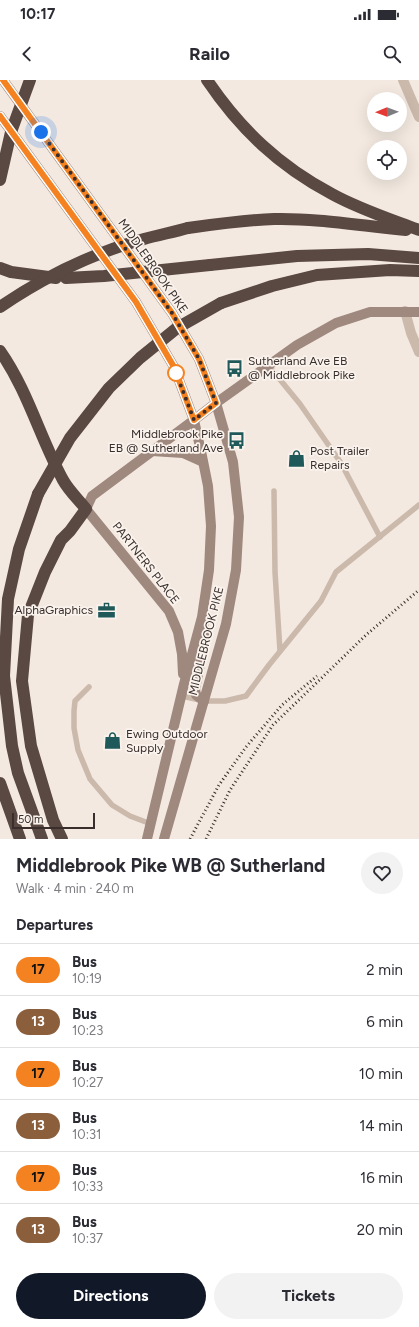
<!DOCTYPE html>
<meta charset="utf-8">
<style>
:root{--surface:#fff;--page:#f2f2f3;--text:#2b2b33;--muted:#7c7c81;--line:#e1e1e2;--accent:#111827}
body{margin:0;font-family:Figtree,sans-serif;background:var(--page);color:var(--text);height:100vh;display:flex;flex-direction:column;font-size:15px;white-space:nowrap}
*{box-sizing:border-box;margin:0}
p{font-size:13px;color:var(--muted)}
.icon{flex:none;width:22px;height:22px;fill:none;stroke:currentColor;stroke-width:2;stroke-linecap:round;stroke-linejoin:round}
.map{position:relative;height:759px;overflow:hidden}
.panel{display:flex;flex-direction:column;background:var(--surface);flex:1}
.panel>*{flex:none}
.badge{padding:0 8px;border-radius:13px;font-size:14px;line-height:26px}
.needle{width:26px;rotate:269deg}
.buttons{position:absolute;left:367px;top:12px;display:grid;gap:8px}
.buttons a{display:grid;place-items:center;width:40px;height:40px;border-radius:50%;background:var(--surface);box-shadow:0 4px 16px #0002;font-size:20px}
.scale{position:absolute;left:12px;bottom:10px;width:83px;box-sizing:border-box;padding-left:4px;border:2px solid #392e2b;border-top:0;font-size:11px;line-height:14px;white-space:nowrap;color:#392e2b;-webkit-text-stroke:3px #faf3ed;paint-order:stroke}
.you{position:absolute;width:20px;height:20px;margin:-10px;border:3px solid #fff;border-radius:50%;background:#1a73e8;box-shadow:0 0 0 6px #1a73e833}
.map>.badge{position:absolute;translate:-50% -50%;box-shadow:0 0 0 2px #fff}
h2{padding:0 16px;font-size:15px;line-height:36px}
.round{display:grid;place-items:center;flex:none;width:42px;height:42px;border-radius:21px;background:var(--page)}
.overview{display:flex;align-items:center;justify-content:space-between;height:68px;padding:0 16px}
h1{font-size:19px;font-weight:700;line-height:30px}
.primary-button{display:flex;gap:8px;margin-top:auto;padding:8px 16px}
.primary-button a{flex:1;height:46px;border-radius:24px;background:var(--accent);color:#fff;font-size:16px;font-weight:700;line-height:46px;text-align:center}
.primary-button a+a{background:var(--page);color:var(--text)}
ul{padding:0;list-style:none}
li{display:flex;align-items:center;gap:12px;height:52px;padding:0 16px;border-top:1px solid var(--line)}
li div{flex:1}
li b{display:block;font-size:15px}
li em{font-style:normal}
li .badge{min-width:44px;font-weight:700;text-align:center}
.status{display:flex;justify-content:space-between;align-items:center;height:28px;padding:0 20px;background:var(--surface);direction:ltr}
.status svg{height:11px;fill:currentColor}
header{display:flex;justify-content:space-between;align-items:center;height:52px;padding:0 16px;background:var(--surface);font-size:18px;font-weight:700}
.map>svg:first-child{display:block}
</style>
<div class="status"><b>10:17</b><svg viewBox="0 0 49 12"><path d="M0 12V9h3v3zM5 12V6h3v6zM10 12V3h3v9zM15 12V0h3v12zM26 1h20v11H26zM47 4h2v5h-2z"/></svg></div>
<header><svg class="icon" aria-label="back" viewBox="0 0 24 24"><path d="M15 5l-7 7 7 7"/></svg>Railo<svg class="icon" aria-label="search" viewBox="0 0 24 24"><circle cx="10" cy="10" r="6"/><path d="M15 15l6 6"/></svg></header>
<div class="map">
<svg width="419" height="759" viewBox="0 0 419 759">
<rect width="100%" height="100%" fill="#f3e9e0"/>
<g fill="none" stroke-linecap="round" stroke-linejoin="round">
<!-- lane -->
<g stroke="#cbb9ac" stroke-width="5.5">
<path d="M 268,285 L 300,324 L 341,383 L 380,457"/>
<path d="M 274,411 L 275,492 L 280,571"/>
<path d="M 89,607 L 75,621 L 74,631 L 74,648 L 78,670 L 90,699 L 112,725 L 130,736 L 151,744"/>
<path d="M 182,616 L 204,621 L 225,621 L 246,616 L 269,585 L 321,521 L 336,492 L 419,425"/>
</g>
<!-- street -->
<g stroke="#cbb9ac" stroke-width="10">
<path d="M 403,0 L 419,37"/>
<path d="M 405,231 L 411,253 L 419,272"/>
</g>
<!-- secondary -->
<g stroke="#9f887d" stroke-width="10">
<path d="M 3,0 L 172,233 L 199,279 L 216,323 L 233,382 L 239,437 L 236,490 L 226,544 L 164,759"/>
<path d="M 0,36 L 136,222 L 174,287 L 194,340 L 202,376 L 208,406 L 211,446 L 209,490 L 202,537 L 184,604 L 147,759"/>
<path d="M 152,371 L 183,373 L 203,382"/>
<path d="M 202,539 L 205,553 L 204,564 L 195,609 L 196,615 L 204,621"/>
<path d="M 183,594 L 182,574 L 178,552 L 169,531 L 86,429 L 92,416 L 194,340 L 216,323 L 297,265 L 336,243 L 370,232 L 419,232"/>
</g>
<!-- highway -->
<g stroke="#5a4842" stroke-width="12">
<path d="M 207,0 C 240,49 279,86 332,114 C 359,129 390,139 419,150"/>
<path d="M 0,100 L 11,52"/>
<path d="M 188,148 C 217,144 245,140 274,139 C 318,138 362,146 406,150"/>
<path d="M 210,185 L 297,176 L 368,174 L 419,178"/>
<path d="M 0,188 L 11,192 L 56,198"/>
<path d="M 221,223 L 272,206 L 317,195 L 390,190 L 419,191"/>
<path d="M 0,271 C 28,311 40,358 63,400 C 69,411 79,420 86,429 L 70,451 L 61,460 L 45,492 L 28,535 L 22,601 L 31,666 L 53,740 L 62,759"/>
<path d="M 38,414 L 19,469 L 8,519 L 4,596 L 12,666 L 18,693 L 42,759"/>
<path d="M 0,703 L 20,759"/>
</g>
<!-- rail -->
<g stroke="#392e2b" stroke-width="3" stroke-dasharray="1 3" stroke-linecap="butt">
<path d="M 190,759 L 219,705 L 246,667 L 282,625 L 317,596"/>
<path d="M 206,759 L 230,710 L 273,645 L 366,555 L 419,510"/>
</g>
<!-- highway-bridge -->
<g stroke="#5a4842" stroke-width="12">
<path d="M 11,52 L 30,0"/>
<path d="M 66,198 L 104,196 L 210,185"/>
<path d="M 0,227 C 44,197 93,173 144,159 C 158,155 174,152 188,148"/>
<path d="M 38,414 L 70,358 L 109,308 L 140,278 L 177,248 L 221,223"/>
</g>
</g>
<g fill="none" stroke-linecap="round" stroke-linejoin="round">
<defs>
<path id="line" d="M 0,36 L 136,222 L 174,287 L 194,340 L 216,323 L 199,279 L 172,233 L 3,0"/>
</defs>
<!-- line casing -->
<use href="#line" stroke="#fff" stroke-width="9"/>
<!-- line -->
<use href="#line" stroke="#f58220" stroke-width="6"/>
<!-- walk -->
<path stroke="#392e2b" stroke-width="4" stroke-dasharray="0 7.2" d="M 41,52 L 172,233 L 199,279 L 216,323 L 194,340 L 176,293"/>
</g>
<!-- icons -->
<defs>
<symbol id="bus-bare" viewBox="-9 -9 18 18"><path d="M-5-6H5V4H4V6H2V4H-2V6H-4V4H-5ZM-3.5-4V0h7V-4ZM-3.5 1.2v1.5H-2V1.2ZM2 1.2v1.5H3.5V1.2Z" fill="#20595a" stroke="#faf3ed" stroke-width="2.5" paint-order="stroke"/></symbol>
<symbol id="shop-bare" viewBox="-9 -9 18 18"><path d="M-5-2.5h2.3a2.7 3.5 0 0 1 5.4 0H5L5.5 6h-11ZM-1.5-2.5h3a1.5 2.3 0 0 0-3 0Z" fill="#20595a" stroke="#faf3ed" stroke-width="2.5" paint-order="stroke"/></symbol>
<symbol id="office-bare" viewBox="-9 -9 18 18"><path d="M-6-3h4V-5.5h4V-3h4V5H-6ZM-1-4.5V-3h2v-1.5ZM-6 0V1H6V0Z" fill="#20595a" stroke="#faf3ed" stroke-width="2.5" paint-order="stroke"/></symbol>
</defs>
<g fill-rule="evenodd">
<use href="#bus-bare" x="222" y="276" width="25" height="25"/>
<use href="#bus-bare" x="224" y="348" width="25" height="25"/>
<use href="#shop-bare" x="284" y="366" width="25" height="25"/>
<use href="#office-bare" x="94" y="518" width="25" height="25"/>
<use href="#shop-bare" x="100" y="648" width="25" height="25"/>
</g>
<!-- markers -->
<circle fill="#fff" stroke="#f58220" stroke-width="2" cx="176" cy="293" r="8"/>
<g text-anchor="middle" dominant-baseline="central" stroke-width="3.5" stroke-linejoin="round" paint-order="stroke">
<!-- street labels -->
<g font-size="12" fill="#392e2b" stroke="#faf3ed">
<text transform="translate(153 186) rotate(55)">MIDDLEBROOK PIKE</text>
<text transform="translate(146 483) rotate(52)">PARTNERS PLACE</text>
<text transform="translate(206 561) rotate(-76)">MIDDLEBROOK PIKE</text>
</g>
<!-- poi labels -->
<g font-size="12" fill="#392e2b" stroke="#faf3ed" text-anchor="start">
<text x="248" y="281">Sutherland Ave EB<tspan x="248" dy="14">@ Middlebrook Pike</tspan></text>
<text x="223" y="354" text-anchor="end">Middlebrook Pike<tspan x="223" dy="14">EB @ Sutherland Ave</tspan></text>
<text x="310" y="371">Post Trailer<tspan x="310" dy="14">Repairs</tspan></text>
<text x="93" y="530" text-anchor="end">AlphaGraphics</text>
<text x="126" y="654">Ewing Outdoor<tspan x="126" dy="14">Supply</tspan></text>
</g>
</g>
</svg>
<div class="buttons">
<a><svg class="needle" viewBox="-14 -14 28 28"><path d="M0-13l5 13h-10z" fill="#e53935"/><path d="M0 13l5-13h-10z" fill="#7c7c81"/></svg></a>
<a><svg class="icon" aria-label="locate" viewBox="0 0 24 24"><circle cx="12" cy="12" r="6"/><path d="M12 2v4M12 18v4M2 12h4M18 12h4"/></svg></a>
</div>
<div class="scale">50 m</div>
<div class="you" style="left:41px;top:52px"></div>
</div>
<section class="panel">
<div class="overview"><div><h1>Middlebrook Pike WB @ Sutherland</h1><p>Walk · 4 min · 240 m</p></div><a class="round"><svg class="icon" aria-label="heart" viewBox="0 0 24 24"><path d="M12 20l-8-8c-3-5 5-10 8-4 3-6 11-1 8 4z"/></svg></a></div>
<h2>Departures</h2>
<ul>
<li><span class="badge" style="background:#f58220;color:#111">17</span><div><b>Bus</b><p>10:19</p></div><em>2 min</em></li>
<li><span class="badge" style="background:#8b5e3c;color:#fff">13</span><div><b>Bus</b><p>10:23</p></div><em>6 min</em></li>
<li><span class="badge" style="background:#f58220;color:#111">17</span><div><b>Bus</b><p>10:27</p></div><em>10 min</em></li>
<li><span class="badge" style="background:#8b5e3c;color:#fff">13</span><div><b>Bus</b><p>10:31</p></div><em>14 min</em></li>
<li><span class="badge" style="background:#f58220;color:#111">17</span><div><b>Bus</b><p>10:33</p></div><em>16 min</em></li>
<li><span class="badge" style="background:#8b5e3c;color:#fff">13</span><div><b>Bus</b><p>10:37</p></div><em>20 min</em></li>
</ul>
<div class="primary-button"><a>Directions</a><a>Tickets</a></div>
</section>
